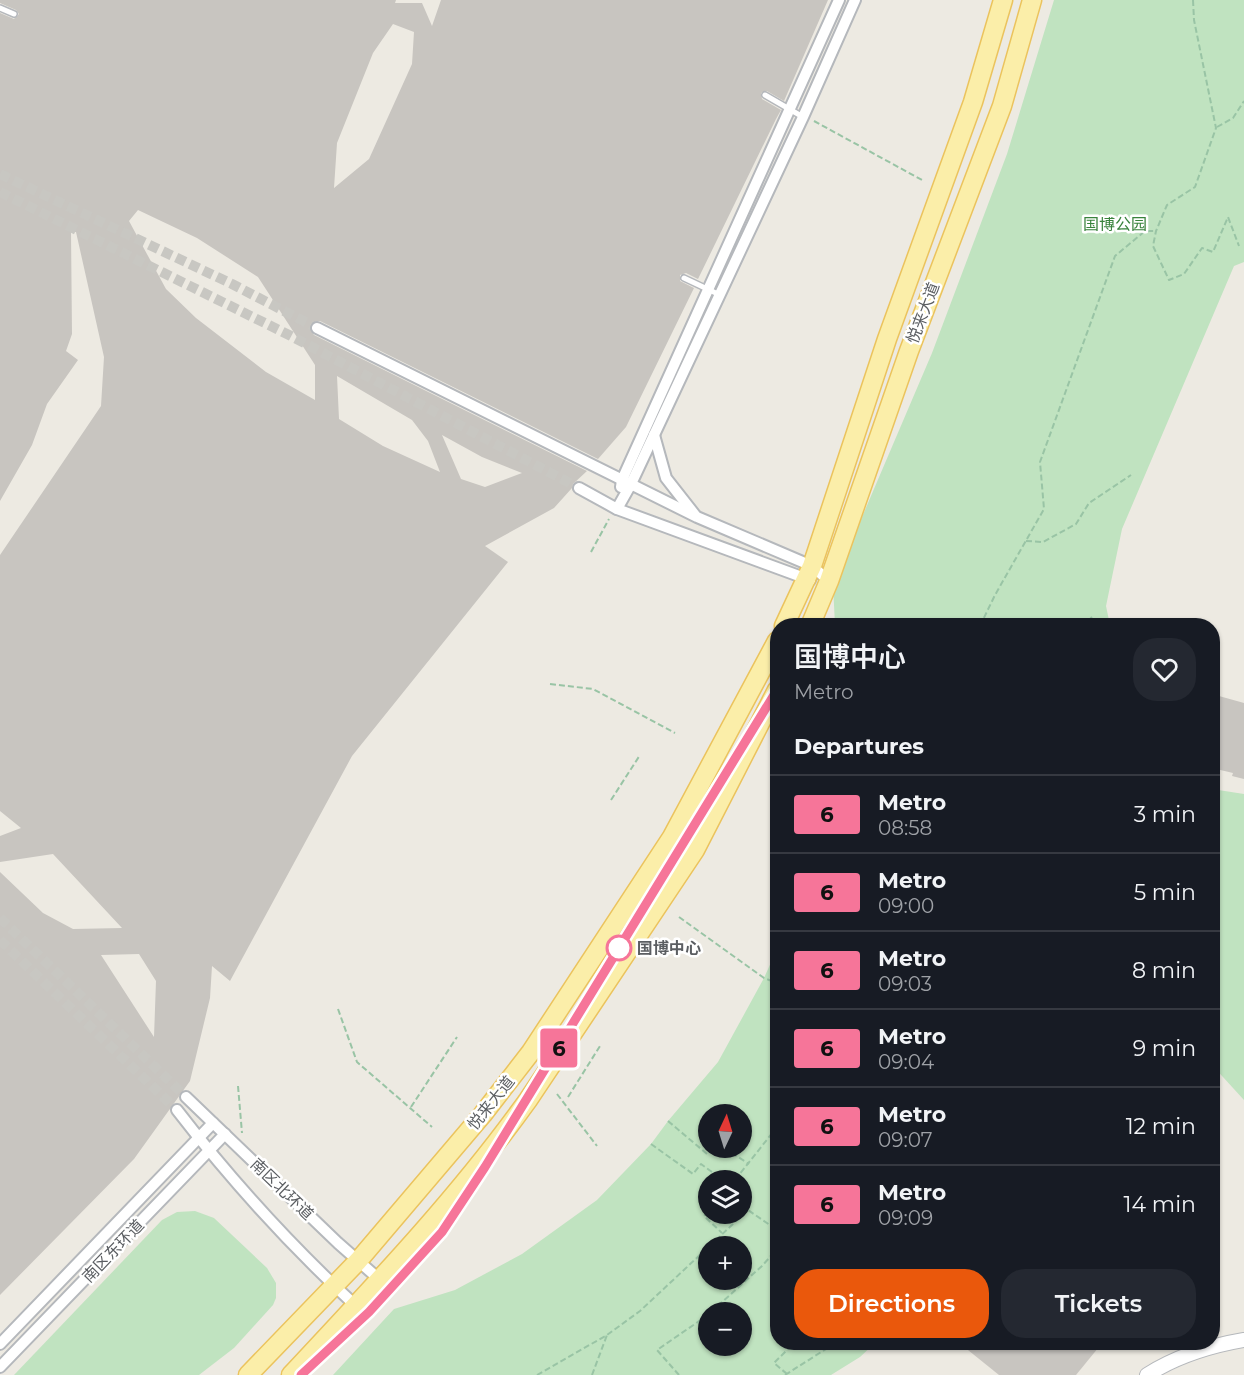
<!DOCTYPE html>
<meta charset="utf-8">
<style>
:root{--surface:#171b24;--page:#242831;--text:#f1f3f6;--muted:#9ea1a6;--line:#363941;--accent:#ea580c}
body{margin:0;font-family:Montserrat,"Noto Sans SC",sans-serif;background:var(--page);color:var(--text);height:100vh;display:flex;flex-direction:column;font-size:22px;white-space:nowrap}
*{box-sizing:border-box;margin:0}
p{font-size:20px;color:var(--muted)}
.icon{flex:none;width:33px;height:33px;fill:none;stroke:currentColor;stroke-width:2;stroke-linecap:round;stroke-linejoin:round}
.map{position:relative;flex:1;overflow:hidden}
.drawer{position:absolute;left:770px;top:618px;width:450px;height:732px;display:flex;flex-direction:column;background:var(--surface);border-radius:24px;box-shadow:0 2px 4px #0004}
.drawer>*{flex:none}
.badge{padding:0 12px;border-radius:4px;font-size:21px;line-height:39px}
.needle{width:39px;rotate:4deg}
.controls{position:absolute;left:698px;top:1104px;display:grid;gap:12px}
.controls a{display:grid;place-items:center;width:54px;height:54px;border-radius:50%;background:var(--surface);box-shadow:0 2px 4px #0004;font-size:30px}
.map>.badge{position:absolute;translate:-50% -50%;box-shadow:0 0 0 3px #fff}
h2{padding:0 24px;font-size:22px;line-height:54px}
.round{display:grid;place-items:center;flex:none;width:63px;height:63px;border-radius:24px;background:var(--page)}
.summary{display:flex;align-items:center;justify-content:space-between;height:102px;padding:0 24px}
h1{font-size:28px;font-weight:600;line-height:45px}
.button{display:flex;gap:12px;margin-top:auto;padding:12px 24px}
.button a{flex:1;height:69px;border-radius:24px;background:var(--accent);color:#fff;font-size:24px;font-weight:600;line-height:69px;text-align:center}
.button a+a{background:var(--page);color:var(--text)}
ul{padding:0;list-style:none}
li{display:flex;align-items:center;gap:18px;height:78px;padding:0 24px;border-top:2px solid var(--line)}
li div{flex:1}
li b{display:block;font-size:22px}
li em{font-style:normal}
li .badge{min-width:66px;font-weight:700;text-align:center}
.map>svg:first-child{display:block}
</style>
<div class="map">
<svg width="1244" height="1375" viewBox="0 0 1244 1375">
<rect width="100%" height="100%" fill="#edeae2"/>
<!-- green -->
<g fill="#c0e3c0" fill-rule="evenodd">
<path d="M 1054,0 L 1244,0 L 1244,262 L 1234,266 L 1122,529 L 1106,606 L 1110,625 L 835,625 L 833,585 L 932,353 L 1007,154 Z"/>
<path d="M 1212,789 L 1244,794 L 1244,1100 L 1212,1065 Z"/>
<path d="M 777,949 L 777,1342 L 875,1343 L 860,1357 L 831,1375 L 333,1375 L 394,1309 L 455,1290 L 522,1254 L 597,1200 L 651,1144 L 668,1121 L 718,1062 L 764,978 ZM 708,1114 L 741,1114 L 741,1148 L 708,1148 ZM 741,1180 L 741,1214 L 708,1214 L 708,1180 ZM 708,1246 L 741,1246 L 741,1280 L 708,1280 ZM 708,1312 L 741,1312 L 741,1346 L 708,1346 Z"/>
<path d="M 195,1211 L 214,1218 L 267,1268 L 276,1283 L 276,1298 L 273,1305 L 234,1348 L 199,1375 L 14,1375 L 162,1220 L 177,1212 Z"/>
</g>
<!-- building -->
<g fill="#c8c5c0" fill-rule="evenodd">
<path d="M 0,0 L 396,0 L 395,3 L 422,3 L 432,26 L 441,0 L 828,0 L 784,101 L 767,91 L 761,93 L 762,99 L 781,110 L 776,119 L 698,279 L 686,273 L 680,275 L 680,281 L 694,288 L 626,427 L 598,459 L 320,321 L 316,321 L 311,324 L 310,329 L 314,335 L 587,471 L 573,484 L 572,488 L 554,508 L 485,546 L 508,562 L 352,756 L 230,981 L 212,966 L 210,998 L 190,1081 L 134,1159 L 0,1295 L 0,872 L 43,913 L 73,929 L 122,928 L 53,854 L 0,862 L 0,836 L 21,828 L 0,811 L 0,555 L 101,406 L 104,357 L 76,232 L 71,232 L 72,334 L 66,351 L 78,360 L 47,404 L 32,445 L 0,501 L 0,13 L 14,19 L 19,14 L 16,10 L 0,3 ZM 393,24 L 414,32 L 412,64 L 369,159 L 334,188 L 337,143 L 373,53 ZM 138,210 L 197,238 L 258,277 L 315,365 L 315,400 L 266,372 L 196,318 L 166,289 L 129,221 ZM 337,376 L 412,420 L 428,441 L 440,472 L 383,446 L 339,419 ZM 442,435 L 482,457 L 522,473 L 485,487 L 461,479 ZM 139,954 L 156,981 L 154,1037 L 101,955 Z"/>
<path d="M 1219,696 L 1244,703 L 1244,779 L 1232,776 L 1233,773 L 1212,768 L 1212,722 Z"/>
<path d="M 958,1342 L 1103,1342 L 1076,1375 L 999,1375 Z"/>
</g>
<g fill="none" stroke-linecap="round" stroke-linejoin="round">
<!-- minor-tunnel -->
<g stroke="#c8c7c2" stroke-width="10" stroke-dasharray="10 5" stroke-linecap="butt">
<path d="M 0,174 L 232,284 L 317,328"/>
<path d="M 0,192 L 289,335 L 579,488"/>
<path d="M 0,918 L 186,1097"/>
<path d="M 0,940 L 177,1110"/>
</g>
<defs>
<g id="service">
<path d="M 0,8 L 14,14"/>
<path d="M 765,95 L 803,117"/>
<path d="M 684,278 L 720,295"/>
</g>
<g id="minor">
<path d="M 317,328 L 697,517 L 812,566 L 829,581"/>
<path d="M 654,435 L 666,478 L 695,515"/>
<path d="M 621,487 L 622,480 L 839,0"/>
<path d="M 579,488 L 617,509 L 810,580"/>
<path d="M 617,509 L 631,484 L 803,117 L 855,0"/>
<path d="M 186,1097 L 338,1243 L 380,1280"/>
<path d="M 177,1110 C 231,1180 291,1246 356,1306"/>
<path d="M 0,1344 L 213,1123"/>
<path d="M 0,1367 L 225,1134"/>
</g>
<path id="tertiary" d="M 1147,1375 C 1177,1356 1209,1346 1244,1340"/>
<g id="primary">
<path d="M 784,626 L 812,566 L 887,339 L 973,102 L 1003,0"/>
<path d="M 810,626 L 829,581 L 909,351 L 1002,106 L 1032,0"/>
<path d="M 248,1375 L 358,1261 L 483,1114 L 531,1052 L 672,837 L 777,641"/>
<path d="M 291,1375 C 374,1286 457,1199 528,1100 L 695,850 L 777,690"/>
</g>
</defs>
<!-- service casing -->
<use href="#service" stroke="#b5b8bc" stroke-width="8"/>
<!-- minor casing -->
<use href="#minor" stroke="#b5b8bc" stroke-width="14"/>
<!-- tertiary casing -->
<use href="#tertiary" stroke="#b5b8bc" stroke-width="16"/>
<!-- primary casing -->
<use href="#primary" stroke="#ebc35d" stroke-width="21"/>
<!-- path -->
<g stroke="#99c4a5" stroke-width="2" stroke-dasharray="6 3" stroke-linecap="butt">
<path d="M 1193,0 L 1194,20 L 1216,128 L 1195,187 L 1167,205 L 1156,231 L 1153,246 L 1169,280 L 1184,274 L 1202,248 L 1213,252 L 1228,217 L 1239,246"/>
<path d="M 814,121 L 922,180"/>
<path d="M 1217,127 L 1233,118 L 1244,101"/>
<path d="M 1026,541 L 1043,542 L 1076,524 L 1089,503 L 1131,475"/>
<path d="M 591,552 L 609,519"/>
<path d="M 980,626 L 995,595 L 1044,509 L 1040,462 L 1115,256 L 1145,231 L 1156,231"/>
<path d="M 1083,626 L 1092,617"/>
<path d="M 550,684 L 593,689 L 675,733"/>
<path d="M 611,800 L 640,755"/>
<path d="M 679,917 L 764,978 L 777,983"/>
<path d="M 775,954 L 777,954"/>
<path d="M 338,1009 L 357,1062 L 432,1127"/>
<path d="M 238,1086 L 242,1133"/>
<path d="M 557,1094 L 597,1146"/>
<path d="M 568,1097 L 600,1046"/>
<path d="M 411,1107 L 457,1037"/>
<path d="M 668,1121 L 707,1154 L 712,1148"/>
<path d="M 651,1144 L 693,1174 L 701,1164 L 723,1180"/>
<path d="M 724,1148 L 749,1164"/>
<path d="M 735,1180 L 777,1127"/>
<path d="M 708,1211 L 704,1216 L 722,1233"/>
<path d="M 711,1312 L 762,1266 L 777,1249"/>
<path d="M 787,1374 L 774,1363 L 795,1342"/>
<path d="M 537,1375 L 607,1335 L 640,1311 L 748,1210 L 777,1230"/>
<path d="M 592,1375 L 607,1335"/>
<path d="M 679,1375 L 657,1350 L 708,1315"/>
<path d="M 785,1375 L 837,1342"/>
</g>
<!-- service -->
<use href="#service" stroke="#fff" stroke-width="5"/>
<!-- minor -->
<use href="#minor" stroke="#fff" stroke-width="10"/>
<!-- tertiary -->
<use href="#tertiary" stroke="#fff" stroke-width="14"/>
<!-- primary -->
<use href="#primary" stroke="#fbeea9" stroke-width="18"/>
</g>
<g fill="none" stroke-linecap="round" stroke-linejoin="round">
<defs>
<path id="line" d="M 301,1375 L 369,1312 L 442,1232 L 485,1167 L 777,690"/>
</defs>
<!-- line casing -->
<use href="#line" stroke="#fff" stroke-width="14"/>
<!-- line -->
<use href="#line" stroke="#f67599" stroke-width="9"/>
</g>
<!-- markers -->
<circle fill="#fff" stroke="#f67599" stroke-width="3" cx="619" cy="948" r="12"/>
<g text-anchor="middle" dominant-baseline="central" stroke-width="5" stroke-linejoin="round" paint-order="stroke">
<!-- park labels -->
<g font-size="16" fill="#39833c" stroke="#fff">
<text x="1115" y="224">国博公园</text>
</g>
<!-- street labels -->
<g font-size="16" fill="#5b5e62" stroke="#fff">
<text transform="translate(923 313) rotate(-69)">悦来大道</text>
<text transform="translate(491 1103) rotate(-51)">悦来大道</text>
<text transform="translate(282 1189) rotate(44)">南区北环道</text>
<text transform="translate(113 1251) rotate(-46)">南区东环道</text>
</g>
<!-- stop labels -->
<g font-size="16" font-weight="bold" fill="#5b5e62" stroke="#fff" text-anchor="start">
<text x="637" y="948">国博中心</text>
</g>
</g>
</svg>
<div class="controls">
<a><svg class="needle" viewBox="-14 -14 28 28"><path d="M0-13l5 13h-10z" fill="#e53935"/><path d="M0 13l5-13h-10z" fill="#9ea1a6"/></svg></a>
<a><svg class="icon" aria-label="layers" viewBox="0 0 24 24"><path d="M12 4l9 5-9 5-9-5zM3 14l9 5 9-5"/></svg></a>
<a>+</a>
<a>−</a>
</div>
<b class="badge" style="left:559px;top:1048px;background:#f67599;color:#111">6</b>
<section class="drawer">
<div class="summary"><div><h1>国博中心</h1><p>Metro</p></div><a class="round"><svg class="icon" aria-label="heart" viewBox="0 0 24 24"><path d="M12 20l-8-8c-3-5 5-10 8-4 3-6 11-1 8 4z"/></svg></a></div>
<h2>Departures</h2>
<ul>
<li><span class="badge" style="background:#f67599;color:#111">6</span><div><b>Metro</b><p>08:58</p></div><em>3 min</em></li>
<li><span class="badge" style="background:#f67599;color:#111">6</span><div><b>Metro</b><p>09:00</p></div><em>5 min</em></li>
<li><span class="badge" style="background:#f67599;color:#111">6</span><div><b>Metro</b><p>09:03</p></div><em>8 min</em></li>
<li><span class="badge" style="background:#f67599;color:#111">6</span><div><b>Metro</b><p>09:04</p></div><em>9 min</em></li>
<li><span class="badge" style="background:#f67599;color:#111">6</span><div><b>Metro</b><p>09:07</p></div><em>12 min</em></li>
<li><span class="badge" style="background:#f67599;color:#111">6</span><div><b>Metro</b><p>09:09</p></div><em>14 min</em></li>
</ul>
<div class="button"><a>Directions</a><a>Tickets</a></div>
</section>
</div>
